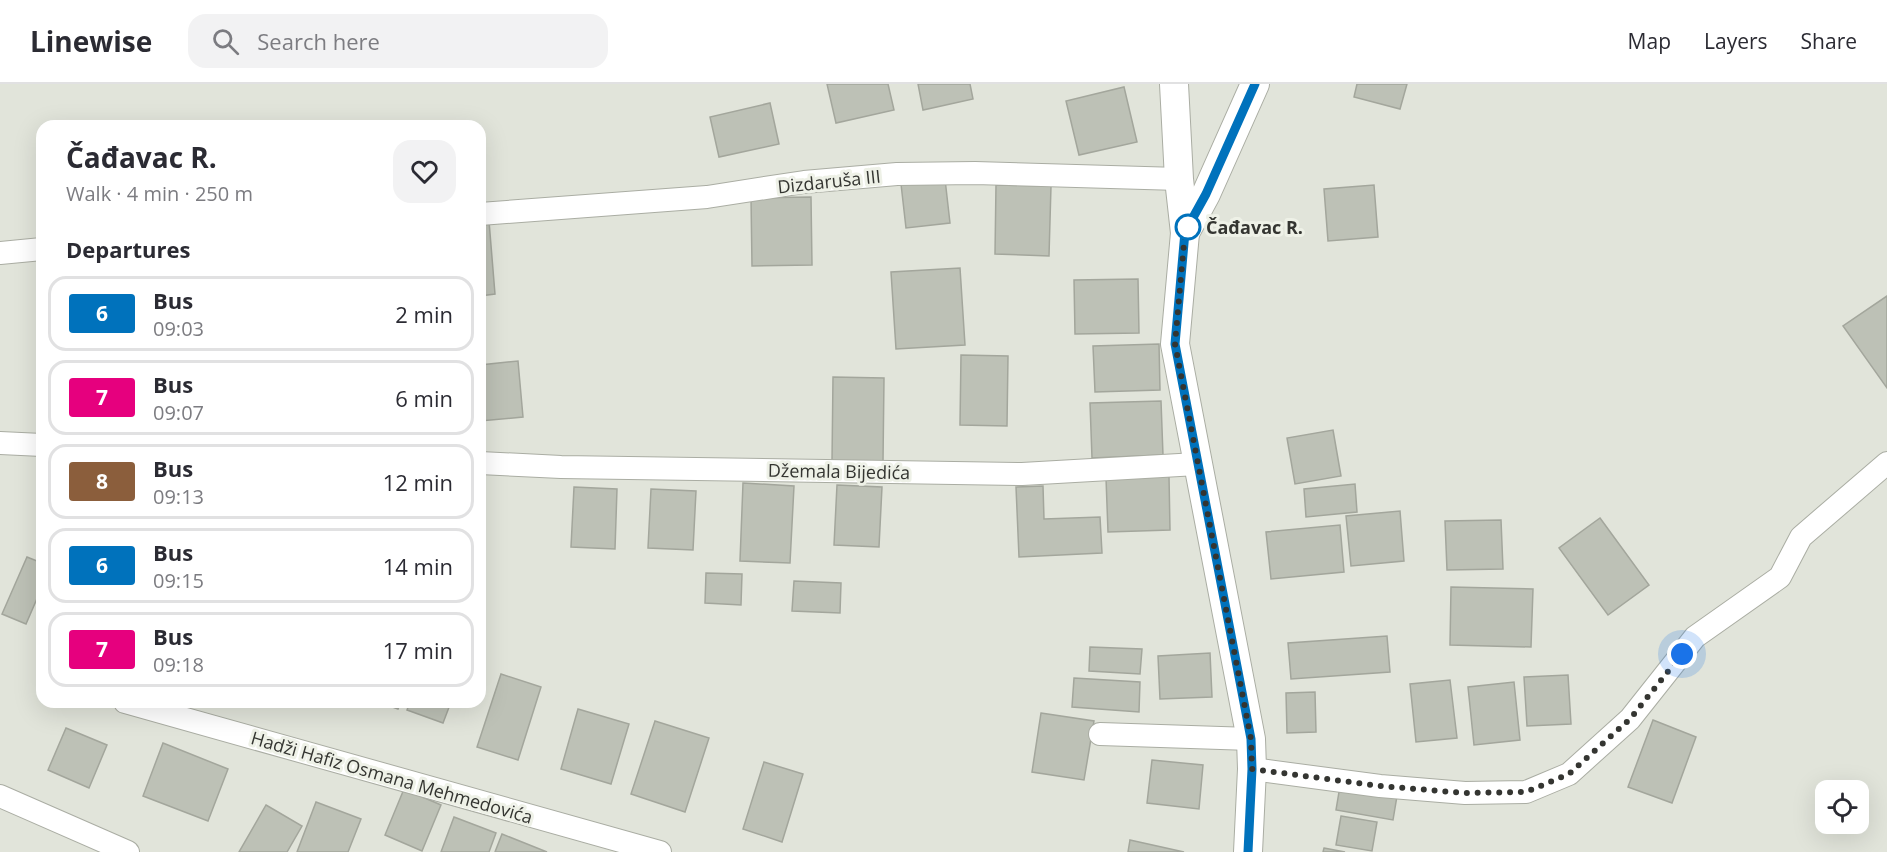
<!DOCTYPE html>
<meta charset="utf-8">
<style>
:root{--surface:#fff;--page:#f2f2f3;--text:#2b2b33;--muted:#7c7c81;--line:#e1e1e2}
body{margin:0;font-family:"Open Sans",sans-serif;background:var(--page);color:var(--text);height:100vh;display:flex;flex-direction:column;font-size:22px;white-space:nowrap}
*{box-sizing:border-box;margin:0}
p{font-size:20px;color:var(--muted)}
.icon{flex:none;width:33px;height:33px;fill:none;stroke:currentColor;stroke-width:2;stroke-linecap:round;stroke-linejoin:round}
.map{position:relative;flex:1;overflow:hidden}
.sheet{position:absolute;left:36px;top:36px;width:450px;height:588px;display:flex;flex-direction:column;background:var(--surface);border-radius:18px;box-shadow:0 6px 24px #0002}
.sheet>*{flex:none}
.badge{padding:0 12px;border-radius:4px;font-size:21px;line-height:39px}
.fabs{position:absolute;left:1815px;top:696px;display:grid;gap:12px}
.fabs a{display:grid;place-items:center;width:54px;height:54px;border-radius:12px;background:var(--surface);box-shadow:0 6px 24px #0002;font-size:30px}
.you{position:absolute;width:30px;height:30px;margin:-15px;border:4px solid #fff;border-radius:50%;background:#1a73e8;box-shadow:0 0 0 9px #1a73e833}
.map>.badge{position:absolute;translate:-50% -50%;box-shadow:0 0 0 3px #fff}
h2{padding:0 30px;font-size:22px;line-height:54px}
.round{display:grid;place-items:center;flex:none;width:63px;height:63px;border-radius:18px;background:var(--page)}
.summary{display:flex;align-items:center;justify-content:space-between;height:102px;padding:0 30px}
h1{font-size:28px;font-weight:700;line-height:45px}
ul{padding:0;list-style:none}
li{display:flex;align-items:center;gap:18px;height:75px;margin:0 12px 9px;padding:0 18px;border:3px solid var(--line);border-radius:18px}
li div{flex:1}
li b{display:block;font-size:22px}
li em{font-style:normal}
li .badge{min-width:66px;font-weight:700;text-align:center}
header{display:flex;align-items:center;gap:36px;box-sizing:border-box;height:84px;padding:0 30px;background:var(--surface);border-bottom:2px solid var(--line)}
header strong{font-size:28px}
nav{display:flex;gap:33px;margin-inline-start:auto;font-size:21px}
.search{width:420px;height:54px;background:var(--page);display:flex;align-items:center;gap:15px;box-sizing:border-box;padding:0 21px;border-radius:18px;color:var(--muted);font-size:22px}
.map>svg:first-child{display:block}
</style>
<header>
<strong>Linewise</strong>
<div class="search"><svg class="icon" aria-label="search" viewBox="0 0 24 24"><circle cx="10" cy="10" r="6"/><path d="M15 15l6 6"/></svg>Search here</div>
<nav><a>Map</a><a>Layers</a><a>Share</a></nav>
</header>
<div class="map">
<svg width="1887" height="768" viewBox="0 0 1887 768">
<rect width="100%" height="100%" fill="#e1e4da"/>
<!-- building -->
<g fill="#bdc1b6" stroke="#a3a69c" stroke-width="1.5">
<path d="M 827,0 L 888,0 L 894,26 L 836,39 Z"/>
<path d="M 918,0 L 970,0 L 973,15 L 923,26 Z"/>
<path d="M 1357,0 L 1407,0 L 1400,25 L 1354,13 Z"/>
<path d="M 1124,3 L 1137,58 L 1079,71 L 1066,17 Z"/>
<path d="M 770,19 L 779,60 L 719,73 L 710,33 Z"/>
<path d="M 945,95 L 950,139 L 906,144 L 901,100 Z"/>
<path d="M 996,101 L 1051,102 L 1049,172 L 995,170 Z"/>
<path d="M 1374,101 L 1378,153 L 1328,157 L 1324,105 Z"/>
<path d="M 811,113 L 812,181 L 752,182 L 751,114 Z"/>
<path d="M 480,137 L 489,137 L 495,210 L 480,212 Z"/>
<path d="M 960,184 L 965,261 L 896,265 L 891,188 Z"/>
<path d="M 1138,195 L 1139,249 L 1075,250 L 1074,196 Z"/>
<path d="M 1887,212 L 1887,304 L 1843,242 Z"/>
<path d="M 1159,260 L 1160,306 L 1095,308 L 1093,262 Z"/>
<path d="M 961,271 L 1008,272 L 1007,342 L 960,341 Z"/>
<path d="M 518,277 L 523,333 L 480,337 L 480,281 Z"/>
<path d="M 833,293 L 884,294 L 883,378 L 832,378 Z"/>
<path d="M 1161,317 L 1163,371 L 1092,374 L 1090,319 Z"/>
<path d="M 1333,346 L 1341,392 L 1295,400 L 1287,354 Z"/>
<path d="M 1169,392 L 1170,446 L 1108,448 L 1106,394 Z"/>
<path d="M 743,399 L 794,402 L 790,479 L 740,477 Z"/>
<path d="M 1355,400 L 1357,428 L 1306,433 L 1304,405 Z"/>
<path d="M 837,401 L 882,403 L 879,463 L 834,461 Z"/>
<path d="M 1043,402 L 1044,435 L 1100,433 L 1102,469 L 1019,473 L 1016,403 Z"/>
<path d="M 574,403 L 617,405 L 615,465 L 571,463 Z"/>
<path d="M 651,405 L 696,407 L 693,466 L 648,464 Z"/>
<path d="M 1400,427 L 1404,477 L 1351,482 L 1346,432 Z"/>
<path d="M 1600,434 L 1649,501 L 1608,531 L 1559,464 Z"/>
<path d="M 1501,436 L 1503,485 L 1447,486 L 1445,437 Z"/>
<path d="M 1340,441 L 1344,488 L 1271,495 L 1266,448 Z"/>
<path d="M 27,473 L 42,479 L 42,503 L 26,540 L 2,530 Z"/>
<path d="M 706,489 L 742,490 L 741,521 L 705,519 Z"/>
<path d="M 794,497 L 841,499 L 840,529 L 792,527 Z"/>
<path d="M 1451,503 L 1533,505 L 1531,563 L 1450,561 Z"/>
<path d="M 1387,552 L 1390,588 L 1291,595 L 1288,559 Z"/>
<path d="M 1090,563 L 1142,565 L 1140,590 L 1089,587 Z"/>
<path d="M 1210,569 L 1212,613 L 1160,615 L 1158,572 Z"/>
<path d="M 501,590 L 541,603 L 518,676 L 477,663 Z"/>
<path d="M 1568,591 L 1571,640 L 1527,642 L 1524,593 Z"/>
<path d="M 1074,594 L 1140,598 L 1139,628 L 1072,623 Z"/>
<path d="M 1450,596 L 1457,654 L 1416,658 L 1410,600 Z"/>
<path d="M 1514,598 L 1520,656 L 1474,661 L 1468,603 Z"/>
<path d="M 1315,608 L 1316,648 L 1287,649 L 1286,609 Z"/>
<path d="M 379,618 L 401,618 L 398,625 Z"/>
<path d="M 410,618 L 451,618 L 443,639 L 407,626 Z"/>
<path d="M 578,625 L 629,640 L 611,700 L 561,685 Z"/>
<path d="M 1041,629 L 1094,637 L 1084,696 L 1032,688 Z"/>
<path d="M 1653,636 L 1696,653 L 1672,719 L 1628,703 Z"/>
<path d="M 655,637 L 709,654 L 685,728 L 631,710 Z"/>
<path d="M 66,644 L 107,661 L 89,704 L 48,686 Z"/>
<path d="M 163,659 L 228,685 L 208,737 L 143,712 Z"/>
<path d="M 1152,676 L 1203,681 L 1199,725 L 1147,719 Z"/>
<path d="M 764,678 L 803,690 L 782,758 L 743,745 Z"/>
<path d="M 1340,702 L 1397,712 L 1393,736 L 1336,726 Z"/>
<path d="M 404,705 L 441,721 L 422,767 L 385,751 Z"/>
<path d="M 316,718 L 361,735 L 348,768 L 297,768 Z"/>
<path d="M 266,721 L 302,742 L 287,768 L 239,768 Z"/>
<path d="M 1341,732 L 1377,738 L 1372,767 L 1336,761 Z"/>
<path d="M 454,733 L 496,749 L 489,768 L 441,768 Z"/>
<path d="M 502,750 L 547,768 L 495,768 Z"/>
<path d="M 1130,756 L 1184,768 L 1128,768 Z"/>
<path d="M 1324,764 L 1345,768 L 1323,768 Z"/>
</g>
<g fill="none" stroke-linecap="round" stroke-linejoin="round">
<defs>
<g id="minor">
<path d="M 480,130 L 707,113 L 804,98 L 897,90 L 975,89 L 1179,95"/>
<path d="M 0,169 L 42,165"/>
<path d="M 0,359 L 42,361"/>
<path d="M 480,379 L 561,383 L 1022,390 L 1197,380"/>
<path d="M 125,618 L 660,768"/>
<path d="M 1100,650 L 1251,655"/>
<path d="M 1252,685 L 1380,702 L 1465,709 L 1526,708 L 1569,690 L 1630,635 L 1695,553 L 1780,493 L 1801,453 L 1887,379"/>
<path d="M 0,712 L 128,768"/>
</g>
<g id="tertiary">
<path d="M 1174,0 L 1179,95 L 1185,149 L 1175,260 L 1251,655 L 1252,685 L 1248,768"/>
<path d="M 1185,149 L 1206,110 L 1255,0"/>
</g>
</defs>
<!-- minor casing -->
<use href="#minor" stroke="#aaada3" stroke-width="24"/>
<!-- tertiary casing -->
<use href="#tertiary" stroke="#aaada3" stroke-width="30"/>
<!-- minor -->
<use href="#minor" stroke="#fff" stroke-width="22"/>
<!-- tertiary -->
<use href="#tertiary" stroke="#fff" stroke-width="28"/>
</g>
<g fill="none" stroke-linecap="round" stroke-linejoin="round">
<defs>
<path id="line" d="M 1248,768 L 1252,685 L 1251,655 L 1175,260 L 1185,148 L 1206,110 L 1255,0"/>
</defs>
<!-- line casing -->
<use href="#line" stroke="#fff" stroke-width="14"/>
<!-- line -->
<use href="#line" stroke="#0072bc" stroke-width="9"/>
<!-- walk -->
<path stroke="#343531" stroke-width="6" stroke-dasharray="0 10.8" d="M 1188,143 L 1185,148 L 1175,260 L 1251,655 L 1252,685 L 1380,702 L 1465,709 L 1526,708 L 1569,690 L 1630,635 L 1682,570"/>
</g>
<!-- markers -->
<circle fill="#fff" stroke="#0072bc" stroke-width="3" cx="1188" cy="143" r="12"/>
<g text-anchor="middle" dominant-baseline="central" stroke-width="6" stroke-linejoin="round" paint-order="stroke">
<!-- street labels -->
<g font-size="18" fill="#343531" stroke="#eef1e7">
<text transform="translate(829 97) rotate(-6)">Dizdaruša III</text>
<text transform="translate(839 387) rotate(1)">Džemala Bijedića</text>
<text transform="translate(392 693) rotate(16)">Hadži Hafiz Osmana Mehmedovića</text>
</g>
<!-- stop labels -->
<g font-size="18" font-weight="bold" fill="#343531" stroke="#eef1e7" text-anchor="start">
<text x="1206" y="143">Čađavac R.</text>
</g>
</g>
</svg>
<div class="fabs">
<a><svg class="icon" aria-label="locate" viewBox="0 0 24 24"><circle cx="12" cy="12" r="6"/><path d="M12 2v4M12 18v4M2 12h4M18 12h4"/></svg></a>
</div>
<div class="you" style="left:1682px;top:570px"></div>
<section class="sheet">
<div class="summary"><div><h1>Čađavac R.</h1><p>Walk · 4 min · 250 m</p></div><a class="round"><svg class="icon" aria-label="heart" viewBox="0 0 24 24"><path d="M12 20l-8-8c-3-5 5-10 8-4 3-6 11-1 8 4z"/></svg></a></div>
<h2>Departures</h2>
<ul>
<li><span class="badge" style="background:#0072bc;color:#fff">6</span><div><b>Bus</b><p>09:03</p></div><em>2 min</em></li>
<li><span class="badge" style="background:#e6007e;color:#fff">7</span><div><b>Bus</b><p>09:07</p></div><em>6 min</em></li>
<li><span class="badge" style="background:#8b5e3c;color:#fff">8</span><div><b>Bus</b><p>09:13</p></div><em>12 min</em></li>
<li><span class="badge" style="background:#0072bc;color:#fff">6</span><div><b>Bus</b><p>09:15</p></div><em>14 min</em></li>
<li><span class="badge" style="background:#e6007e;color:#fff">7</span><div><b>Bus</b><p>09:18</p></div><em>17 min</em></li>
</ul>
</section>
</div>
